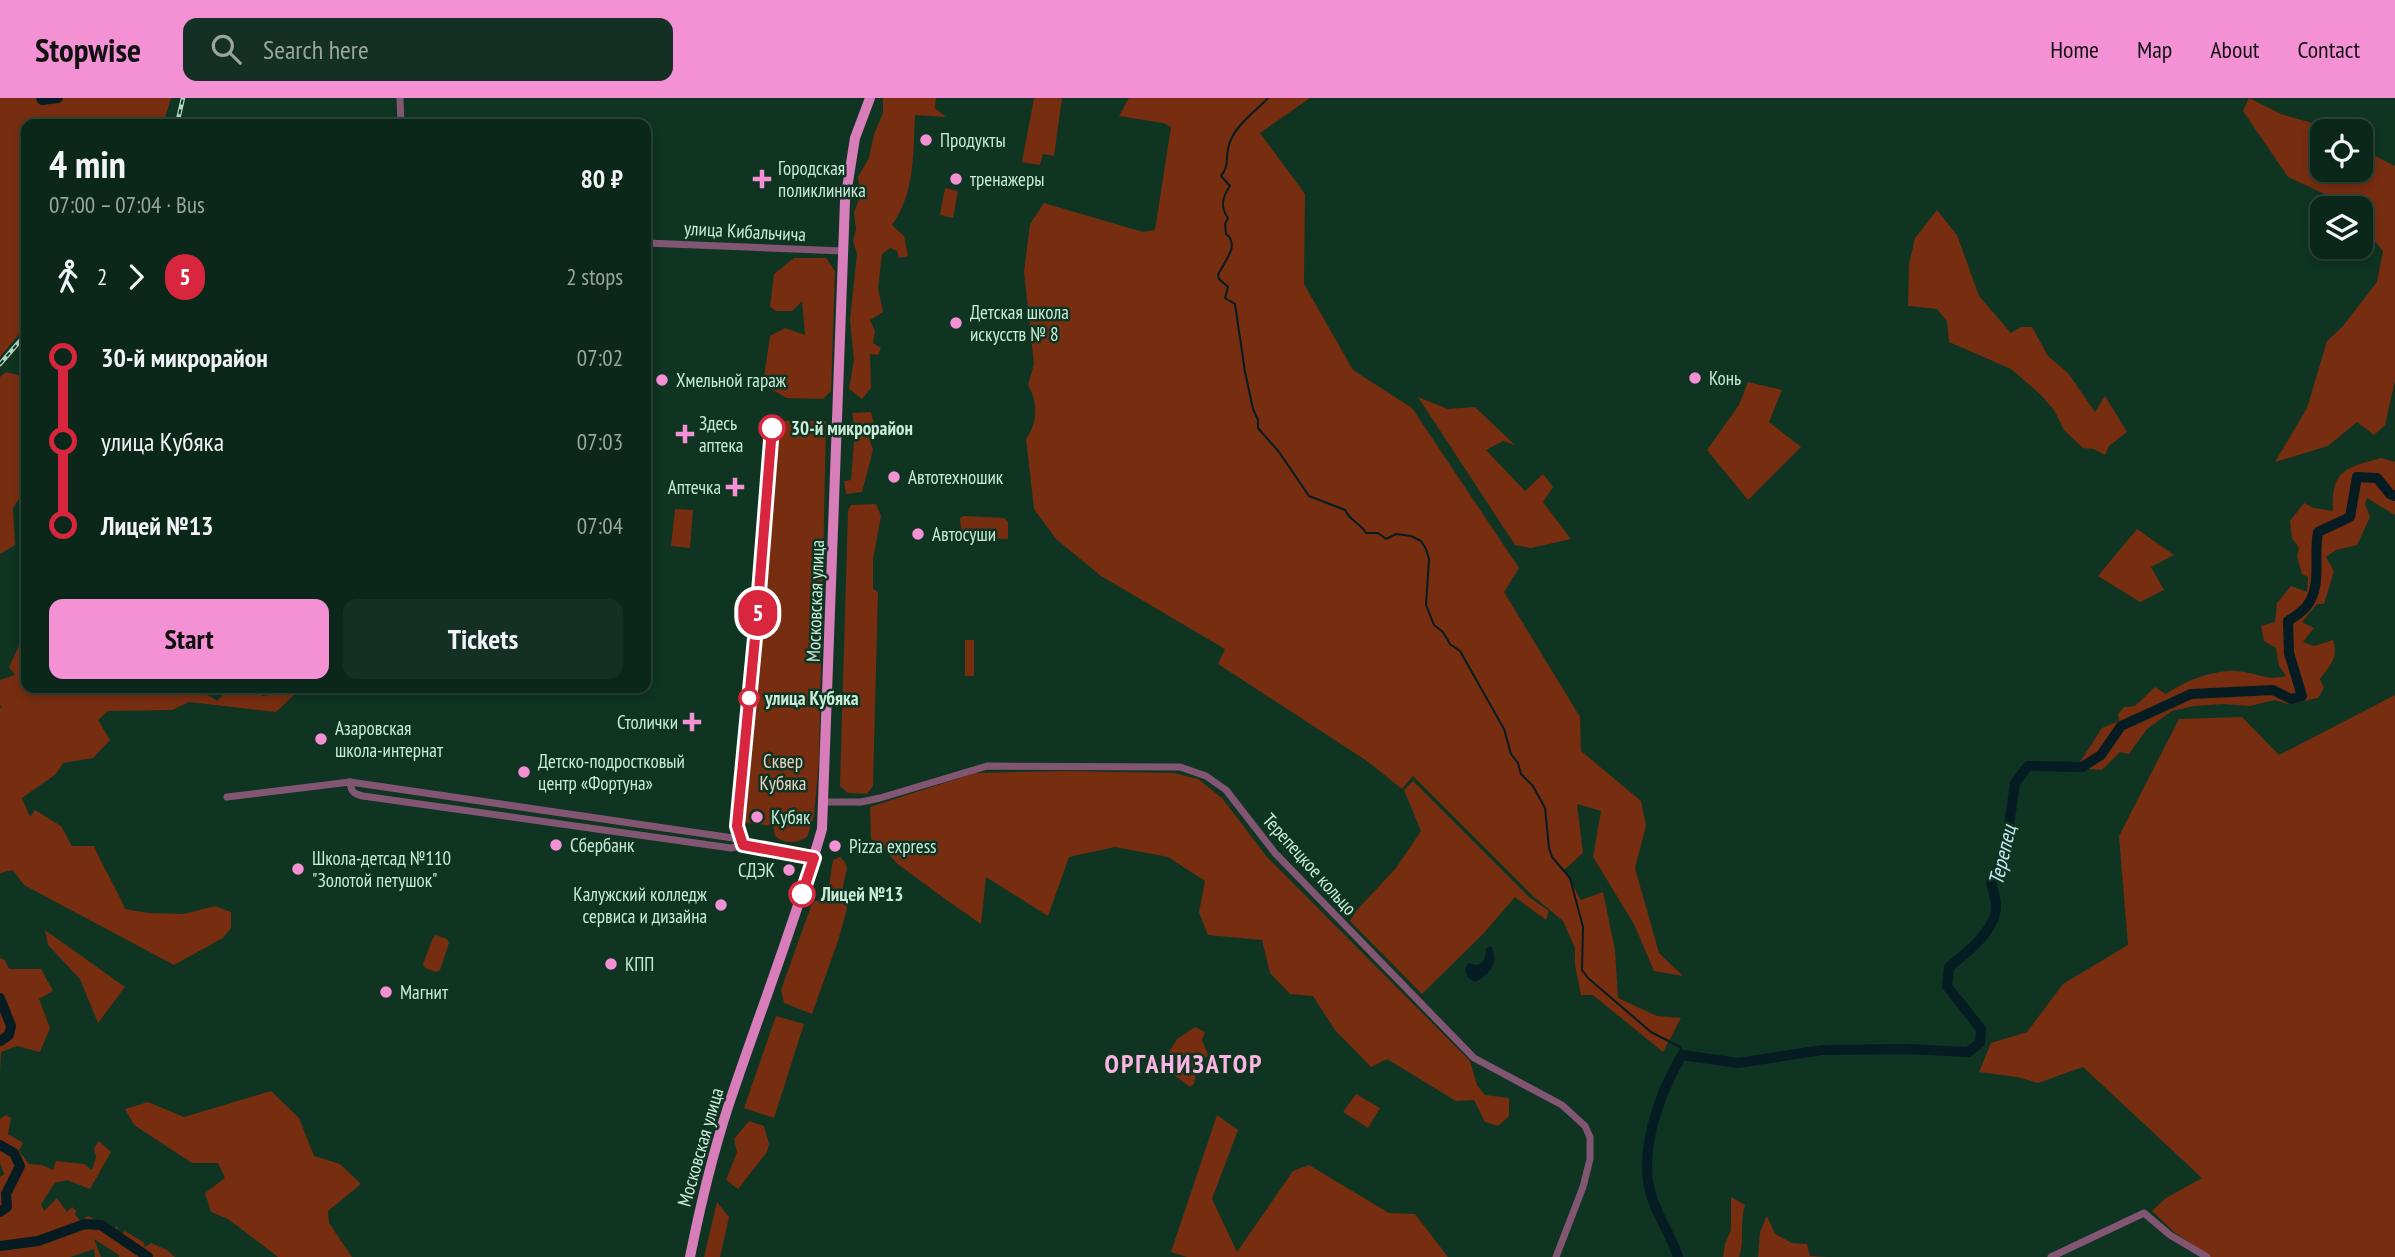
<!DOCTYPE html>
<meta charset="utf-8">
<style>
:root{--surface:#0b271a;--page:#142f23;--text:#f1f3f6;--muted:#9aa5a2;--line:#2b4439;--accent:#f491d4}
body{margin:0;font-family:"PT Sans Narrow",sans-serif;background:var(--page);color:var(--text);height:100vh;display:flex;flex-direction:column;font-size:26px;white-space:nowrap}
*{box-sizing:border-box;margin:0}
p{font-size:23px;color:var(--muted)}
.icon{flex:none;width:38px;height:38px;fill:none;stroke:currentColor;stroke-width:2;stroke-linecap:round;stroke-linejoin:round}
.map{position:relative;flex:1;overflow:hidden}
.details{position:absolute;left:21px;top:21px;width:630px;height:574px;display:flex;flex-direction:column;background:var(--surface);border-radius:14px;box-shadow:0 4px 10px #0003,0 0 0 2px var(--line)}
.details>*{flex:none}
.badge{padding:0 14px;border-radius:23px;font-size:24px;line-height:46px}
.buttons{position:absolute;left:2310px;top:21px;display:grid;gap:14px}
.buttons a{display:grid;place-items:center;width:63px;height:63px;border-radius:14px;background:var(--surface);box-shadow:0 4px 10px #0003,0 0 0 2px var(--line);font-size:35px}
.map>.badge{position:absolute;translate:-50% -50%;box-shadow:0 0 0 4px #fff}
.legs{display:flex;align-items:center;gap:10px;height:77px;padding:0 28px;font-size:23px}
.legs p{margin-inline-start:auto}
.head{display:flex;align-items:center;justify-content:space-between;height:119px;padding:0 28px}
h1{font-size:38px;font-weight:800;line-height:52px}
.primary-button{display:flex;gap:14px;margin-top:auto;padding:14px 28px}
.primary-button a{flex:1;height:80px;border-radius:14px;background:var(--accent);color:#111;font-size:28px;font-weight:800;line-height:80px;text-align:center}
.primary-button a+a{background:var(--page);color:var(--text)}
ul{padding:0 28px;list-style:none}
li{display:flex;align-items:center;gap:24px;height:84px;font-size:26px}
li i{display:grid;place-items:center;width:10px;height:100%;margin:0 9px;background:currentColor}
li i::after{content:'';width:18px;height:18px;margin:-9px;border:5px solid;border-radius:50%;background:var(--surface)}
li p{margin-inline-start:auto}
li:first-child i{background:linear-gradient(#0000 50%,currentColor 0)}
li:last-child i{background:linear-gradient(currentColor 50%,#0000 0)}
header{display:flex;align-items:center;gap:42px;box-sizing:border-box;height:98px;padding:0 35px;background:var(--accent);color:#111}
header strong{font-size:33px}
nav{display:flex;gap:38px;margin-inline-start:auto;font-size:24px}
.search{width:490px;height:63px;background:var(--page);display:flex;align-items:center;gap:18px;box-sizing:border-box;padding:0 24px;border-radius:14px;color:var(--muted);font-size:26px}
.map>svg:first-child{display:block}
</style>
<header>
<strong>Stopwise</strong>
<div class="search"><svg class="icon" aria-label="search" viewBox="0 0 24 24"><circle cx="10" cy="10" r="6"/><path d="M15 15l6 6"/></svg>Search here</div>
<nav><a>Home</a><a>Map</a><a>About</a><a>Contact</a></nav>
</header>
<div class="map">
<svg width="2395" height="1159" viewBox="0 0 2395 1159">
<rect width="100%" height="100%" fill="#0f3422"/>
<!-- green -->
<g fill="#762d10">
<path d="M 0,0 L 171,0 L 163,26 L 26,26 L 26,228 L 0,259 Z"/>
<path d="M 883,0 L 936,0 L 935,10 L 946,19 L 915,17 C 913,56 915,95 892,127 L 904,138 L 908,158 L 899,160 L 897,153 L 890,150 L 882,156 L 878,190 L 883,214 L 870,222 L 875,233 L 873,245 L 881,250 L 878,257 L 870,256 L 871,290 L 862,301 L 849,291 L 854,262 L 850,222 L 857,156 L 853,143 L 856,131 L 854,115 L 860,98 L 858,79 L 869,60 L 874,36 L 883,15 Z"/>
<path d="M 1034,0 L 1062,0 L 1054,58 L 1043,56 L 1040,67 L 1022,64 Z"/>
<path d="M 1129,0 L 1310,0 L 1260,35 L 1305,96 L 1304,186 L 1353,272 L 1412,310 L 1519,470 L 1504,494 L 1580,619 L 1581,653 L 1641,703 L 1646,728 L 1635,770 L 1659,855 L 1683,878 L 1654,873 L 1634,826 L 1593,759 L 1601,713 L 1577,706 L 1583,755 L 1564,772 L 1581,802 L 1603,794 L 1615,852 L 1618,900 L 1657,918 L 1681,920 L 1663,954 L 1593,897 L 1581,897 L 1575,867 L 1575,850 L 1563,823 L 1533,798 L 1413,678 L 1402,691 L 1367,663 L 1218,566 L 1225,551 L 1101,478 L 1056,441 L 1034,411 L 1026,341 C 1038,325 1038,304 1028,287 L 1034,266 L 1024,174 L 1030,126 L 1044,105 L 1143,134 L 1155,132 L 1171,29 L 1163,25 L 1119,18 Z"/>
<path d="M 2249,0 L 2281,16 L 2312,25 L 2328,33 L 2322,33 L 2322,72 L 2361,72 L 2361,51 L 2395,68 L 2395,283 L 2385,327 L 2374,337 L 2357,324 L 2328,348 L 2275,364 L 2307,310 L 2327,243 L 2343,228 L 2377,184 L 2383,153 L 2361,126 L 2361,110 L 2342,110 L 2327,97 L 2288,79 L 2243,13 Z"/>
<path d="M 945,90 L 958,93 L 953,120 L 940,117 Z"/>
<path d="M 1937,112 L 1957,137 L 1979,198 L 2011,235 L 2021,229 L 2032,229 L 2048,258 L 2068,275 L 2095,314 L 2105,298 L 2127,334 L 2109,348 L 2105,357 L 2094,351 L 2083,350 L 2064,332 L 2054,312 L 2040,296 L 2011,271 L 1949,244 L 1947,223 L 1937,211 L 1908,208 L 1909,167 L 1915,140 Z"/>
<path d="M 794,160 L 826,160 L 835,173 L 831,293 L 823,301 L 786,300 L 763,286 L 770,238 L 785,230 L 805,237 L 802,203 L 792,213 L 776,213 L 770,209 L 774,176 Z"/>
<path d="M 6,274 L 26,279 L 26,400 L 18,402 L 13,410 L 15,447 L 0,456 L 0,279 Z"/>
<path d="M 1748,284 L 1782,292 L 1769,324 L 1801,349 L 1748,402 L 1707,352 L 1739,307 Z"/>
<path d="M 1418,299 L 1448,311 L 1475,309 L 1515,347 L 1503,343 L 1486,352 L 1525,393 L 1543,376 L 1553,389 L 1543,404 L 1571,441 L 1531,450 L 1515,447 Z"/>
<path d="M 871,314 L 874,325 L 870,343 L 873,352 L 862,394 L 846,396 L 844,383 L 851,382 L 855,331 L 852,315 Z"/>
<path d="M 779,323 L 826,323 L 819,661 L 814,718 L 807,739 C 797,745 785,747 775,738 L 773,728 L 747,725 L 743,720 Z"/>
<path d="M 2381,360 L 2395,364 L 2395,417 L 2367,400 L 2365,406 L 2370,419 L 2357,447 L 2336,452 L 2326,459 L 2334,473 L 2324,506 L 2317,506 L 2302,524 L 2314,530 L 2303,544 L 2314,548 L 2333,542 C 2339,559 2330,568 2320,581 L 2324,590 L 2318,600 L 2288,606 L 2275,602 L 2250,608 L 2223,606 L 2194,608 L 2172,613 L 2147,631 L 2129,656 L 2120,654 L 2102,672 L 2089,671 L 2080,664 L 2102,630 L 2119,623 L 2118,616 L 2124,609 L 2135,608 L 2155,589 L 2166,596 C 2189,581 2220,568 2249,575 C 2263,578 2271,582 2286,578 L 2279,568 L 2276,550 L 2264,543 L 2261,528 L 2275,524 L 2277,505 L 2291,488 L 2307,494 L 2308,479 L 2302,476 L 2297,458 L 2299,450 L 2292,440 L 2290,423 L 2304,405 L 2314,410 L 2333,413 C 2331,372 2345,370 2381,360 Z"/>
<path d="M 876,406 L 881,418 L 873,462 L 873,491 L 878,494 L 873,688 L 867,696 L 848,695 L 840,688 L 848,413 L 851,407 Z"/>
<path d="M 675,411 L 693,412 L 690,450 L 671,448 Z"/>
<path d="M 964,418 L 1004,420 L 1008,424 L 1008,441 L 962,439 L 960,420 Z"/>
<path d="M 2137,431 L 2174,457 L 2151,469 L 2164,492 L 2140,504 L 2098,478 Z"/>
<path d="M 26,533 L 26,590 L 179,590 C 192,596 206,593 217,603 L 230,590 L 258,590 L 262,598 L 290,593 L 295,596 L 276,614 L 189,604 L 172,612 L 108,613 L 98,622 L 110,642 L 93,660 L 63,665 L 56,676 L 22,700 L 30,719 L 35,712 L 61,728 L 72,748 L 94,748 C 103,770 116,789 125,811 L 148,815 L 184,816 L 215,808 L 231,814 L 231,830 L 223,840 L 174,867 L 24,787 L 13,772 L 0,775 L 0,610 L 2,609 L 0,607 L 0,582 L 15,577 L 9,569 Z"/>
<rect x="965" y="542" width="9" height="36"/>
<path d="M 2395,597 L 2395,1159 L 2211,1159 L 2174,1134 L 2152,1113 L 2166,1100 L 2202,1080 L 2083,969 L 2038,985 L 2017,979 L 1979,974 L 1991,945 L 2027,934 L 2063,886 L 2128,847 L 2119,738 L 2179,621 L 2242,619 L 2279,657 Z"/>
<path d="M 1066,673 L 1174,675 L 1198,681 L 1222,700 L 1267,759 L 1470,963 L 1477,987 L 1485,997 L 1509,1000 L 1509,1018 L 1498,1028 L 1485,1024 L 1474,1002 L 1456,1003 L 1387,961 L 1371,969 L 1335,932 L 1313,898 L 1290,896 L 1270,875 L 1262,842 L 1208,837 L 1199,814 L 1205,783 L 1168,759 L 1115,749 L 1069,759 L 1048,818 L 986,779 L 981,826 C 953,807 926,787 899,767 C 887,756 887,750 871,741 L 870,709 L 975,675 Z"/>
<path d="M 1413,683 L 1529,799 L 1549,813 L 1546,822 L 1515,799 L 1483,836 L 1422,896 L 1350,823 L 1356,813 L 1396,770 L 1421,733 L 1404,692 Z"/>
<path d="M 840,759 L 845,764 L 847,770 L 843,789 L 847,811 L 838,843 L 812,916 L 784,905 L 781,892 L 811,808 L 815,803 L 827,801 L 833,762 Z"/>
<path d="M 45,832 L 125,889 L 98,925 L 80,881 L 48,847 Z"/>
<path d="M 436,837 L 447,841 L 449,845 L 440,872 L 436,874 L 425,870 L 423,866 L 433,840 Z"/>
<path d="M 0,860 L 5,862 L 9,871 L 41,871 L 53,893 L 39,901 L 50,930 L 40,954 L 17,948 L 1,954 L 0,976 Z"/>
<path d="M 776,918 L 804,926 L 774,1020 L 744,1010 Z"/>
<path d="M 1195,929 L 1205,934 L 1202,942 L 1208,957 L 1196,972 L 1194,986 L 1190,989 L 1161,967 L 1177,941 Z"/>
<path d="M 271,993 L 299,1020 L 314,1058 L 340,1066 L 361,1086 L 328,1113 L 329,1125 L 352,1159 L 278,1159 L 228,1121 L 211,1114 L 205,1095 L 225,1080 L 218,1065 L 192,1065 L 134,1027 L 125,1011 L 148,1004 L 184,1019 Z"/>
<path d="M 1356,996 L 1380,1010 L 1368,1030 L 1343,1014 Z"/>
<path d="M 6,1017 L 11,1020 L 8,1036 L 23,1045 L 19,1053 L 29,1066 L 42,1067 L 53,1072 L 56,1063 L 84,1066 L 92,1072 L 96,1059 L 94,1050 L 99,1043 L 111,1054 L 90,1091 L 67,1082 L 55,1085 L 41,1106 L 44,1113 L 57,1100 L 67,1114 L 72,1109 L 76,1112 L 75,1117 L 81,1123 L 88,1118 L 92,1120 L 104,1135 L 118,1128 L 115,1141 L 125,1133 L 143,1144 L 145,1149 L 151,1145 L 167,1152 L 175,1159 L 119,1159 L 119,1157 L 94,1141 L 101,1159 L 95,1159 L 94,1151 L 70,1159 L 0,1159 L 0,1079 L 4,1076 L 0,1065 L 0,1021 Z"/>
<path d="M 1217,1017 L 1238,1032 L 1212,1101 L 1237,1154 L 1293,1073 L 1309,1067 L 1389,1115 L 1415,1116 L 1448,1159 L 1187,1159 L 1171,1154 Z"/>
<path d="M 749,1023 L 764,1028 L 769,1046 L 767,1054 L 738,1091 L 726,1082 L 737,1054 L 734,1041 Z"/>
<path d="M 1731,1099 L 1745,1107 C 1739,1124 1745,1143 1739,1159 L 1723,1159 L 1725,1146 L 1731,1132 Z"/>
<path d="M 717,1104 L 729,1119 L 720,1159 L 704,1159 Z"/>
<path d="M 1767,1118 L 1775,1136 L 1792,1145 L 1807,1146 L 1810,1158 L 1827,1159 L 1758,1159 L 1760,1134 Z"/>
</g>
<!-- water -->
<path fill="#051c22" d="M 1491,848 C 1500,865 1490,876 1475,884 L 1468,880 L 1465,872 L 1468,865 L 1476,867 L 1482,865 L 1485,860 L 1486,851 Z"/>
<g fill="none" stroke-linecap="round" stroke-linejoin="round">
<!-- stream -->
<path stroke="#051c22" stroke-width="2" d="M 1268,0 C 1255,14 1234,28 1229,47 C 1225,58 1230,67 1221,78 L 1230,88 C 1222,99 1220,109 1228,120 L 1225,126 L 1226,136 C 1241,147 1223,165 1218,177 L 1219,181 L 1228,189 L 1225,200 L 1235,206 L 1245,274 L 1253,311 L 1258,322 L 1258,330 L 1279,354 L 1309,398 L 1345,412 C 1350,423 1359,424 1366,435 L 1378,435 L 1386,441 L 1396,436 L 1411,438 L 1421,443 L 1426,451 L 1429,461 L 1426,507 L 1434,527 L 1443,534 L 1450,546 L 1460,553 L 1504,631 L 1511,656 L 1518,665 L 1521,676 L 1533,688 L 1545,710 L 1549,750 L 1552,759 L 1570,780 L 1583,829 L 1582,872 L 1588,880 L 1651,934 L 1680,949 L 1684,957"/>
<!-- river -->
<g stroke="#051c22" stroke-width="10">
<path d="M 41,0 L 42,2 L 58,0"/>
<path d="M 0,900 L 11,928 L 9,937 L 0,943"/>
<path d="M 0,1047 L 14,1055 L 20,1068 L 6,1096 L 7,1109 L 0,1114"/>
<path d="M 0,1148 L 38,1143 L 85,1126 L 101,1127 L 148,1159"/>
<path d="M 1678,1159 C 1672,1139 1659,1121 1652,1100 C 1637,1056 1659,996 1682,957 L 1738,965 L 1822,952 L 1908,951 L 1968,954 L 1980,945 L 1981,931 L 1947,888 L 1949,869 C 1966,855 1992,836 1996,812 C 1997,804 1993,792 1991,784 L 2004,763 L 2015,685 L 2028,668 L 2082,669 L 2101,657 L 2121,628 L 2191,596 L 2273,592 L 2291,601 L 2302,598 L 2289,555 L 2288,523 C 2294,519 2301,515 2306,509 C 2323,488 2313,459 2318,434 L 2350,419 L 2357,379 L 2377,380 L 2390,396 L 2395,398"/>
</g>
<!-- tertiary -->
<g stroke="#825673" stroke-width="7">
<path d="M 400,0 L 401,26"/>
<path d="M 646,145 L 843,153"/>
<path d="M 350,684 C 351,693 353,696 363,698 L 731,750 L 743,747 L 814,760"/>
<path d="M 227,699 L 350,684 L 733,740 L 743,747"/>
<path d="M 825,704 L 861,704 L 880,700 L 987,668 L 1180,669 L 1206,678 L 1226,692 L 1275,755 L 1474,960 L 1562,1007 L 1585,1028 L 1590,1039 L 1590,1061 L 1583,1089 L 1556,1159"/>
<path d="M 2051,1159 L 2144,1115 L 2170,1137 L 2207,1159"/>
</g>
<!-- primary -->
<path stroke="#d77dba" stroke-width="10" d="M 690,1159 C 700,1109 712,1058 728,1009 C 759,916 795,825 822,731 L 845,103 L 855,40 L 870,0"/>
<defs>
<g id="rail">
<path d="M 177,26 L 183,0"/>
<path d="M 0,266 L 26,236"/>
</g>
</defs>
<!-- rail casing -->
<use href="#rail" stroke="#b0d2bf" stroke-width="4.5"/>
<!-- rail -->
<use href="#rail" stroke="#0f3422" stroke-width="2" stroke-dasharray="5" stroke-linecap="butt"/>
</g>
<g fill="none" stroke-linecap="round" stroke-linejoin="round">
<defs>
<path id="line-1" d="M 772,330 L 757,519 L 737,728 L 743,747 L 814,760 L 802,796"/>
</defs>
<!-- line-1 casing -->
<use href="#line-1" stroke="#fff" stroke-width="16"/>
<!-- line-1 -->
<use href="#line-1" stroke="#d7263d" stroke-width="10"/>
</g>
<!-- markers -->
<g fill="#f491d4" stroke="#0f3422" stroke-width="2.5">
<circle cx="926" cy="42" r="7"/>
<path d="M758.5 70.5h7v7h7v7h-7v7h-7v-7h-7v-7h7z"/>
<circle cx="956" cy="81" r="7"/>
<circle cx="956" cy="225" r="7"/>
<circle cx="1695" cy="280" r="7"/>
<circle cx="662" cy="282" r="7"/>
<path d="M681.5 325.5h7v7h7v7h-7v7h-7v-7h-7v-7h7z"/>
<circle cx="894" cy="379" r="7"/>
<path d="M731.5 378.5h7v7h7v7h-7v7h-7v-7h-7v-7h7z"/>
<circle cx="918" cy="436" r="7"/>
<path d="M688.5 613.5h7v7h7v7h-7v7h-7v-7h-7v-7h7z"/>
<circle cx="321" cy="641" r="7"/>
<circle cx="524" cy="674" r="7"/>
<circle cx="757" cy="719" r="7"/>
<circle cx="556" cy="747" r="7"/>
<circle cx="835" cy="748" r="7"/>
<circle cx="298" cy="771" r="7"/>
<circle cx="789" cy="772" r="7"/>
<circle cx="721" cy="807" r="7"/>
<circle cx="611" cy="866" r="7"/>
<circle cx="386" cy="894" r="7"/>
</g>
<g fill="#fff" stroke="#d7263d" stroke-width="3.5">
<circle cx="772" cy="330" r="12"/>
<circle cx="749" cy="600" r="9"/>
<circle cx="802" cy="796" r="12"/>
</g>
<g text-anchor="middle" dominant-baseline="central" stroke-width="5" stroke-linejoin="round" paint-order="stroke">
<!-- poi labels -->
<g font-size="19" fill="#caebd8" stroke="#0f3422" text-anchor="start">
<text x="940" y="42">Продукты</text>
<text x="778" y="70">Городская<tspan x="778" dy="22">поликлиника</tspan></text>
<text x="970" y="81">тренажеры</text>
<text x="970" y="214">Детская школа<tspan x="970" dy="22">искусств № 8</tspan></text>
<text x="1709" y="280">Конь</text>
<text x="676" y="282">Хмельной гараж</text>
<text x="699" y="325">Здесь<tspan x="699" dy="22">аптека</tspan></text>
<text x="908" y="379">Автотехношик</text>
<text x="721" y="389" text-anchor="end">Аптечка</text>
<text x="932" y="436">Автосуши</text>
<text x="678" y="624" text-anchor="end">Столички</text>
<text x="335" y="630">Азаровская<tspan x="335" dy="22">школа-интернат</tspan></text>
<text x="538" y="663">Детско-подростковый<tspan x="538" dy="22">центр «Фортуна»</tspan></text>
<text x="771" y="719">Кубяк</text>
<text x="570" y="747">Сбербанк</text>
<text x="849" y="748">Pizza express</text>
<text x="312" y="760">Школа-детсад №110<tspan x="312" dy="22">"Золотой петушок"</tspan></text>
<text x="775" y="772" text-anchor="end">СДЭК</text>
<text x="707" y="796" text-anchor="end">Калужский колледж<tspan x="707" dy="22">сервиса и дизайна</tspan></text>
<text x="625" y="866">КПП</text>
<text x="400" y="894">Магнит</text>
</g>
<!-- street labels -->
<g font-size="19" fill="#caebd8" stroke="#0f3422">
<text transform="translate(745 133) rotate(3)">улица Кибальчича</text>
<text transform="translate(815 503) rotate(-88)">Московская улица</text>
<text transform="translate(1310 766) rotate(48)">Терепецкое кольцо</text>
<text transform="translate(700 1049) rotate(-74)">Московская улица</text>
</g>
<!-- stop labels -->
<g font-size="19" font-weight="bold" fill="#caebd8" stroke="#0f3422" text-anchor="start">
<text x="791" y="330">30-й микрорайон</text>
<text x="765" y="600">улица Кубяка</text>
<text x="821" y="796">Лицей №13</text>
</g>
<!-- park labels -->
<g font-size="19" fill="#eecfc4" stroke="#0f3422">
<text x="783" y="663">Сквер<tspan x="783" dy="22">Кубяка</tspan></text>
</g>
<!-- water labels -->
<g font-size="21" font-style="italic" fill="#c6e7f2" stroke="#0f3422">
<text transform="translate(2002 757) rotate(-77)">Терепец</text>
</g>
<!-- district labels -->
<g font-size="26" font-weight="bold" letter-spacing="2" fill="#fbb5e3" stroke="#0f3422">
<text x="1184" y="965">ОРГАНИЗАТОР</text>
</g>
</g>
</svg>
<div class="buttons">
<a><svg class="icon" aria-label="locate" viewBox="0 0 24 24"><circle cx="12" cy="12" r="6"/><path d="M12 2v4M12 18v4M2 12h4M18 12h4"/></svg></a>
<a><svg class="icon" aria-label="layers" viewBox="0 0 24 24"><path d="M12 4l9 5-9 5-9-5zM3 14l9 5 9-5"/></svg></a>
</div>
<b class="badge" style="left:758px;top:515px;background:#d7263d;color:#fff">5</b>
<section class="details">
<div class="head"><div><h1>4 min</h1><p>07:00 – 07:04 · Bus</p></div><b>80 ₽</b></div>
<div class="legs"><svg class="icon" aria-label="walk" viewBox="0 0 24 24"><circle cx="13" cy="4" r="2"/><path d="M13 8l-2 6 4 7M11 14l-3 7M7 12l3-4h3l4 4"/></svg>2<svg class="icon" aria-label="forward" viewBox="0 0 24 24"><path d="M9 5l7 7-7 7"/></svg><b class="badge" style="background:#d7263d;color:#fff">5</b><p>2 stops</p></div>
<ul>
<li><i style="color:#d7263d"></i><b>30-й микрорайон</b><p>07:02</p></li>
<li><i style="color:#d7263d"></i><span>улица Кубяка</span><p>07:03</p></li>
<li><i style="color:#d7263d"></i><b>Лицей №13</b><p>07:04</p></li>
</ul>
<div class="primary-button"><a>Start</a><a>Tickets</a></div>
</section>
</div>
